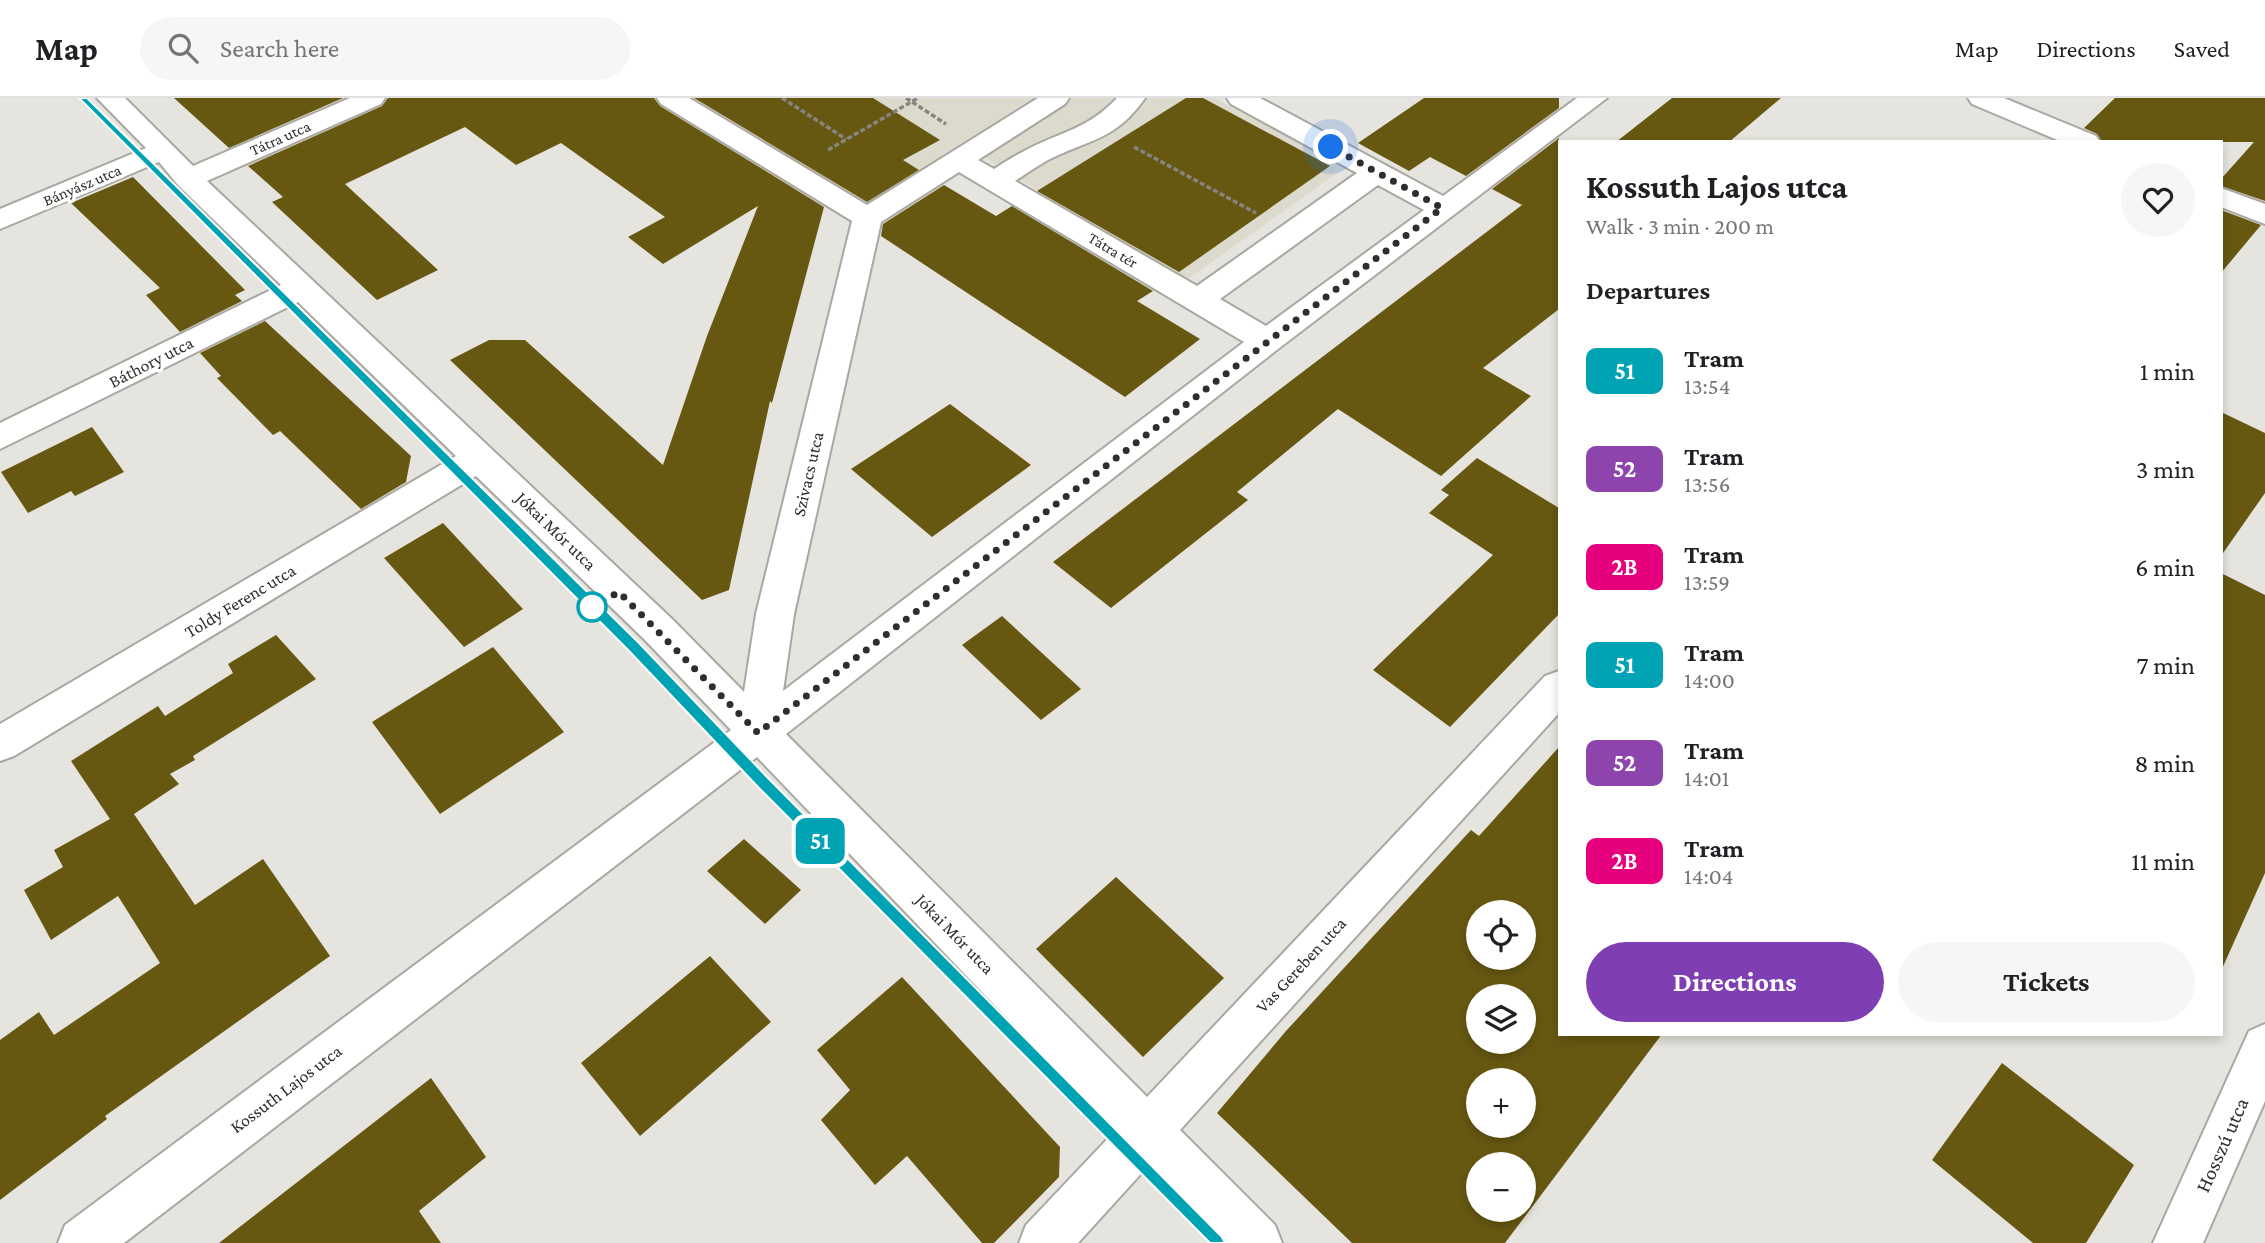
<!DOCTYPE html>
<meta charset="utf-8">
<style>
:root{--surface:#fff;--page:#f6f6f6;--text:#202124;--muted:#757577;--line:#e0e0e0;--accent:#7f3eb2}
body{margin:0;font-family:"Crimson Pro",serif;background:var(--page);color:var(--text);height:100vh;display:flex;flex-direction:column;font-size:26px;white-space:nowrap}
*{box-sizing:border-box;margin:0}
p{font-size:23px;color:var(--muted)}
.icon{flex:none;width:38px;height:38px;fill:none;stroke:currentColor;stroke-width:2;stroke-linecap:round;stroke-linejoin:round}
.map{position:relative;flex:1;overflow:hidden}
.panel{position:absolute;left:1558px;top:42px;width:665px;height:896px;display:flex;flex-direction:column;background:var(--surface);border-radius:0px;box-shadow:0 4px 10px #0003}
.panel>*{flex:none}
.badge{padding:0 14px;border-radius:10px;font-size:24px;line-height:46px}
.buttons{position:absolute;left:1466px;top:802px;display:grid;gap:14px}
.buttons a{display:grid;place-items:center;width:70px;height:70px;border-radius:50%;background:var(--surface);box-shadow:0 4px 10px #0003;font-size:35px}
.you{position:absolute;width:35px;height:35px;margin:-18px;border:5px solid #fff;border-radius:50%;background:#1a73e8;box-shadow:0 0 0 10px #1a73e833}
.map>.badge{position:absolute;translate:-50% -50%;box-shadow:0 0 0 4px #fff}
h2{padding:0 28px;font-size:26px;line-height:63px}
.round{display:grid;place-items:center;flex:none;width:74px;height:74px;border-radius:37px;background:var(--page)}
.headline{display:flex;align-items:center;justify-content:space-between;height:119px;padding:0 28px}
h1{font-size:33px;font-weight:700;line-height:52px}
.cta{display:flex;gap:14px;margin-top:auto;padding:14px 28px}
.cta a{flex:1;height:80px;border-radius:42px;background:var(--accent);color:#fff;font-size:28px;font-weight:700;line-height:80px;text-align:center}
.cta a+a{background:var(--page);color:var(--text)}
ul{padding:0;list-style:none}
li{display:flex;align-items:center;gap:21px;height:98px;padding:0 28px}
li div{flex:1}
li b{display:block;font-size:26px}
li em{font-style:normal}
li .badge{min-width:77px;font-weight:700;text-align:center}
header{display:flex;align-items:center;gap:42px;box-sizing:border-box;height:98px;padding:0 35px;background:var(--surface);border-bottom:2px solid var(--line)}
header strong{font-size:33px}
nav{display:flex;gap:38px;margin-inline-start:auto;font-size:24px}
.search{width:490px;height:63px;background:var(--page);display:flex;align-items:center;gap:18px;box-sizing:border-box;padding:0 24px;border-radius:38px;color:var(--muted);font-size:26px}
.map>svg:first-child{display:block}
</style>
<header>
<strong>Map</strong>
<div class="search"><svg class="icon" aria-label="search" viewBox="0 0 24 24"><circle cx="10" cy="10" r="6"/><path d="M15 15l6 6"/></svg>Search here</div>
<nav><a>Map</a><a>Directions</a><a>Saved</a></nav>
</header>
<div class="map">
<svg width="2265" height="1145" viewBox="0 0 2265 1145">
<rect width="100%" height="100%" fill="#e6e4de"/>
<!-- built -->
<path fill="#dcdacc" d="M 714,0 L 1214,0 L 1347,68 L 1185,183 L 972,52 L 874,109 Z"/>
<!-- building -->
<g fill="#675811" fill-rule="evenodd">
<path d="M 174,0 L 343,0 L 229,50 Z"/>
<path d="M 388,0 L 654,0 L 660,8 L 824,109 L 772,305 L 770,303 L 729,492 L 702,502 L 450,262 L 489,242 L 525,242 L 663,367 L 707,238 L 758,108 L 663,166 L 628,139 L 665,119 L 561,45 L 516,67 L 465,29 L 345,86 L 438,172 L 377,202 L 272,104 L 283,99 L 248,68 L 382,8 Z"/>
<path d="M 694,0 L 873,0 L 940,42 L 903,62 L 919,72 L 867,104 Z"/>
<path d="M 1186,0 L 1203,0 L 1330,68 L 1179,174 L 1037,93 Z"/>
<path d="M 1424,0 L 1559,0 L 1559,10 L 1466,78 L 1430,59 L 1409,73 L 1358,45 Z"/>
<path d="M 1672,0 L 1781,0 L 1729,44 L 1616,44 Z"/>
<path d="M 2115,0 L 2265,0 L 2265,103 L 2221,88 L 2221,81 L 2254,44 L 2102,44 L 2097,36 L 2084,30 Z"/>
<path d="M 1559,40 L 1559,211 L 1483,270 L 1531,298 L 1441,378 L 1338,311 L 1237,394 L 1248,402 L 1111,510 L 1053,464 L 1522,107 L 1492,91 Z"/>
<path d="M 133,79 L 245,192 L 235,197 L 242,203 L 180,234 L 146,197 L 160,190 L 71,105 Z"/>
<path d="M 944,87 L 996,118 L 1012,108 L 1153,193 L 1137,203 L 1200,241 L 1125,299 L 881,138 L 883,126 Z"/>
<path d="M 2221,112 L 2261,127 L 2221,175 Z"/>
<path d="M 265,223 L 411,358 L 406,384 L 361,411 L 280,333 L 273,337 L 217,280 L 221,278 L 200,255 Z"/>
<path d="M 950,306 L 1031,367 L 932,439 L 851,371 Z"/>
<path d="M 2221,314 L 2265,335 L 2265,395 L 2221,458 Z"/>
<path d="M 92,329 L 124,374 L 75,398 L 71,393 L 28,415 L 1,374 Z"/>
<path d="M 1477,360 L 1559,410 L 1559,516 L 1450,629 L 1373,572 L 1493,457 L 1429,415 L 1449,397 L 1441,392 Z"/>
<path d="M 443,425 L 523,511 L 464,549 L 384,460 Z"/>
<path d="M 2221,475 L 2265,497 L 2265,775 L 2221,873 Z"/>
<path d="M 1002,518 L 1081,591 L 1041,622 L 962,547 Z"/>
<path d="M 276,537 L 316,581 L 193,658 L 195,662 L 170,676 L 179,686 L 134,716 L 195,807 L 263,761 L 330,858 L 105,1018 L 107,1021 L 0,1102 L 0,942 L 39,914 L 54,937 L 160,865 L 118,798 L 51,842 L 24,792 L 63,769 L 54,752 L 110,721 L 71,663 L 158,608 L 165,618 L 233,575 L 228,566 Z"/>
<path d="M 493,549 L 564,634 L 440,716 L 372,624 Z"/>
<path d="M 1559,649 L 1559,936 L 1662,936 L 1505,1145 L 1352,1145 L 1217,1015 L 1286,933 L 1471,732 L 1479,738 ZM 1479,814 L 1524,814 L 1524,859 L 1479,859 ZM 1479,898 L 1524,898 L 1524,943 L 1479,943 ZM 1479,982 L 1524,982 L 1524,1027 L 1479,1027 ZM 1479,1066 L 1524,1066 L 1524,1111 L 1479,1111 Z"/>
<path d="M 744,741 L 801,792 L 765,826 L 707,773 Z"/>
<path d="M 1116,779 L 1224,880 L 1143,959 L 1036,851 Z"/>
<path d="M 710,858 L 771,924 L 640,1038 L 581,965 Z"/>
<path d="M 902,879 L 1060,1049 L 1059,1079 L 994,1145 L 982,1145 L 907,1058 L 875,1087 L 821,1022 L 850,992 L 817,952 Z"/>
<path d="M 2002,965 L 2134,1067 L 2086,1145 L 2033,1145 L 1932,1062 Z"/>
<path d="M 431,980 L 486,1059 L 419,1113 L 441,1145 L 219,1145 Z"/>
</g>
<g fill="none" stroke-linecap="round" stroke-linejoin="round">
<defs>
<g id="minor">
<path d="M 97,0 L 125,0 L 193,68 L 350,0 L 385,0 L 381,6 L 207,83 L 672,521 L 744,594 L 756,516 L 852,123 L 661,6 L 657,0 L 689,0 L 867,107 L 1038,0 L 1069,0 L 1065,6 L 978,62 L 994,71 C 1005,64 1016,57 1028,51 C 1063,33 1088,31 1117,0 L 1145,0 C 1116,42 1090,41 1048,62 C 1037,68 1026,76 1015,83 L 1197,188 L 1357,75 L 1231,6 L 1227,0 L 1260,0 L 1443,98 L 1577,0 L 1607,0 L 1278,251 L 786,636 L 1147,999 L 1545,578 L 1559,573 L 1559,615 L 1180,1032 L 1275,1127 L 1282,1145 L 1222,1145 L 1148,1068 L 1078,1145 L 1019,1145 L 1026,1127 L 1115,1033 L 757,659 L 124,1145 L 58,1145 L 65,1127 L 731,632 L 646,543 L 476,378 L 14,658 L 0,663 L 0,626 L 456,358 L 298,204 L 0,351 L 0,325 L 281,187 L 178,87 L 159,64 L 0,131 L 0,111 L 146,50 ZM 959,74 L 1244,244 L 783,593 L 794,516 L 881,124 ZM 1378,87 L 1424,112 L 1266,228 L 1220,201 Z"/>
<path d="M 1968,0 L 2004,0 L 2096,38 L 2100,44 L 2062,44 L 1972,6 Z"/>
<path d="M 2221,90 L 2265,106 L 2265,126 L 2221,109 Z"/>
<path d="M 2265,926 L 2265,1003 L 2203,1145 L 2153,1145 L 2249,933 Z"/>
</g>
</defs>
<!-- minor casing -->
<use href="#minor" stroke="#a8a7a1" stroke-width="4"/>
<!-- path -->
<g stroke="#878582" stroke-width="3.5" stroke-dasharray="5 2.5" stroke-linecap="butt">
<path d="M 782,0 L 846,41"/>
<path d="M 906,0 L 946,26"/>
<path d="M 1134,49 L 1256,115"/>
<path d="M 828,52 L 918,0"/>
</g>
<!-- minor -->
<use href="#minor" fill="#fff" fill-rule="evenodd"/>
<!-- tram -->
<path stroke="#868581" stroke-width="2" d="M 84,0 L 512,425 L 1216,1145"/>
</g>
<!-- line -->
<path fill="#00a3b4" stroke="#fff" stroke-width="2" d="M 79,0 L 87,0 L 639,545 L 768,680 L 1222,1139 L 1225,1145 L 1210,1145 L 758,689 L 629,553 Z"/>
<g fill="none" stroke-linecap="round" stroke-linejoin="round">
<!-- walk -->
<path stroke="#2f2e2c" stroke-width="7" stroke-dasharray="0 12.6" d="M 592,509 L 619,494 L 758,635 L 1442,110 L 1331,49"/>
</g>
<!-- markers -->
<circle fill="#fff" stroke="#00a3b4" stroke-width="3.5" cx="592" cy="509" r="14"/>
<g text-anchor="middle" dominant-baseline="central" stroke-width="7" stroke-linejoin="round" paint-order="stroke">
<!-- far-street labels -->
<g font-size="16" fill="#2f2e2c" stroke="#fff">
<text transform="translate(280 40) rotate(-24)">Tátra utca</text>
<text transform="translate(82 87) rotate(-23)">Bányász utca</text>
<text transform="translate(1113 152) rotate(31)">Tátra tér</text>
</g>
<!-- street labels -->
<g font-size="18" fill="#2f2e2c" stroke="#fff">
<text transform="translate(151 264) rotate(-27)">Báthory utca</text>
<text transform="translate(808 376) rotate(-77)">Szivacs utca</text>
<text transform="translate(556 433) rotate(44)">Jókai Mór utca</text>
<text transform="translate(240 503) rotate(-31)">Toldy Ferenc utca</text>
<text transform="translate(955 836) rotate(46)">Jókai Mór utca</text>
<text transform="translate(1301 867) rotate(-47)">Vas Gereben utca</text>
<text transform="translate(286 991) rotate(-37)">Kossuth Lajos utca</text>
</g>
<!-- near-street labels -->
<g font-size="21" fill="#2f2e2c" stroke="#fff">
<text transform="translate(2222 1047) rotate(-66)">Hosszú utca</text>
</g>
</g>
</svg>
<div class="buttons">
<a><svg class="icon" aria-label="locate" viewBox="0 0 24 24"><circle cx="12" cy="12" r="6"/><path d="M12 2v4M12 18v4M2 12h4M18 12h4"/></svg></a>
<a><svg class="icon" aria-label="layers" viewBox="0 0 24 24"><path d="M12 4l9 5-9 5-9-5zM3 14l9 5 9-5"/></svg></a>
<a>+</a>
<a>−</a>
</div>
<div class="you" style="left:1331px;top:49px"></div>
<b class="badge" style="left:820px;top:743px;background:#00a3b4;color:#fff">51</b>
<section class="panel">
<div class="headline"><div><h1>Kossuth Lajos utca</h1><p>Walk · 3 min · 200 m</p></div><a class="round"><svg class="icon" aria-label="heart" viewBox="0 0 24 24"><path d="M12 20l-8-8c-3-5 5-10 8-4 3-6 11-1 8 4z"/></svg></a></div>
<h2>Departures</h2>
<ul>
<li><span class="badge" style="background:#00a3b4;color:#fff">51</span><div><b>Tram</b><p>13:54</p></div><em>1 min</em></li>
<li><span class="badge" style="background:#8e44ad;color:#fff">52</span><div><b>Tram</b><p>13:56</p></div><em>3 min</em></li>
<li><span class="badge" style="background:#e6007e;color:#fff">2B</span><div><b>Tram</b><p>13:59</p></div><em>6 min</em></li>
<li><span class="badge" style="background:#00a3b4;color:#fff">51</span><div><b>Tram</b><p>14:00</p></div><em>7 min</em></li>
<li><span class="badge" style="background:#8e44ad;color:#fff">52</span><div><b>Tram</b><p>14:01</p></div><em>8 min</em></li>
<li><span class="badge" style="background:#e6007e;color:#fff">2B</span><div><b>Tram</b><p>14:04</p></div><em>11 min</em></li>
</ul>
<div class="cta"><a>Directions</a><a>Tickets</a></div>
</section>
</div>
